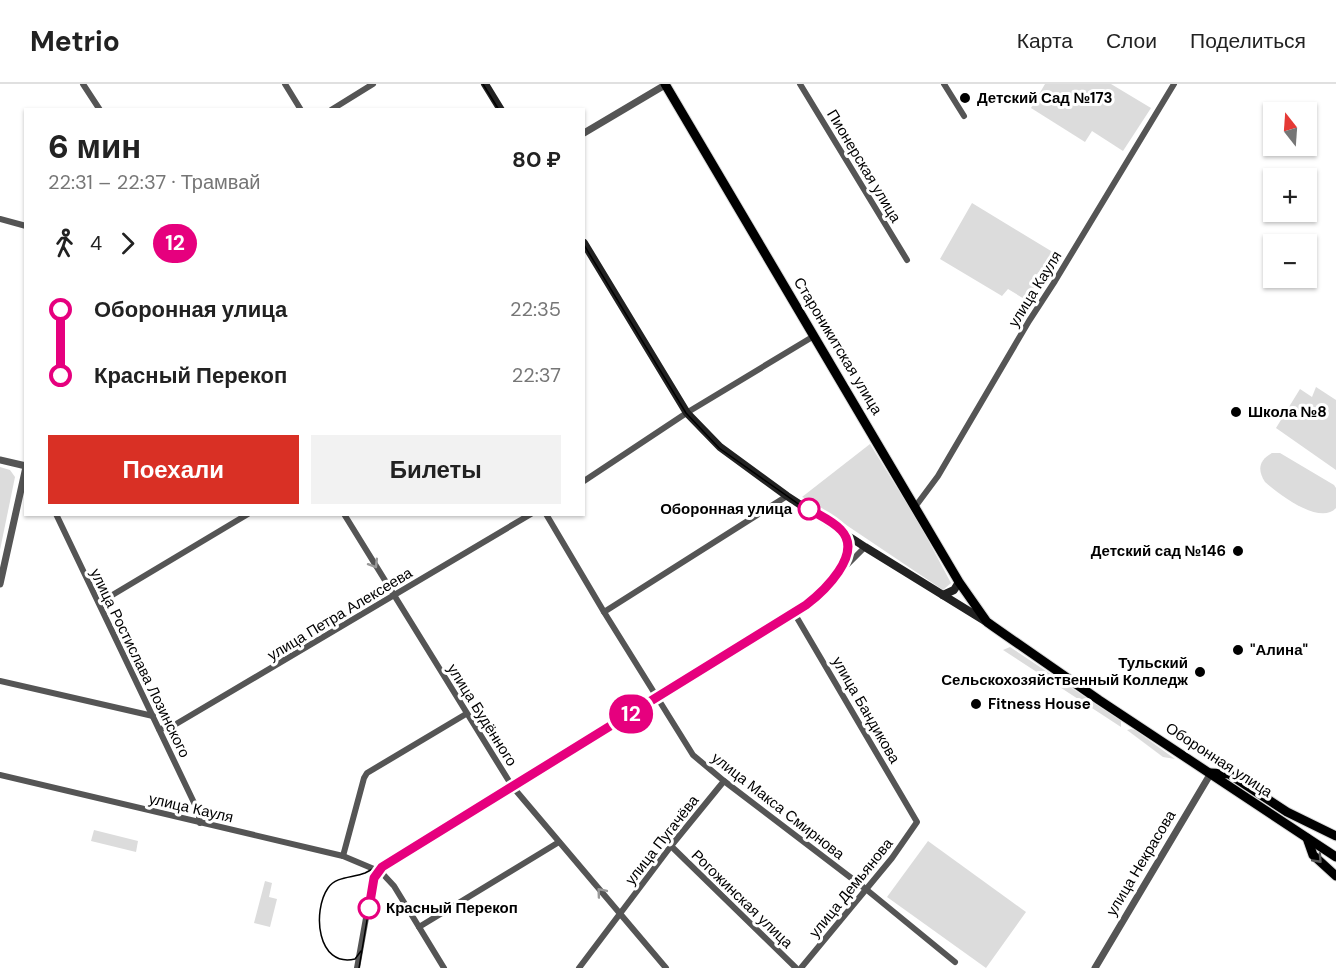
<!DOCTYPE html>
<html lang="ru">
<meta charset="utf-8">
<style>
:root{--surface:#fff;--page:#f2f2f2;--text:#222;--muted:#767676;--line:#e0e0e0;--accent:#d93025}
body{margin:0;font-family:"DM Sans",sans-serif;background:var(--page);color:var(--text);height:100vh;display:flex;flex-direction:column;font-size:22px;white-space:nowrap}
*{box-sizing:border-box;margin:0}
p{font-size:20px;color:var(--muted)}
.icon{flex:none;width:33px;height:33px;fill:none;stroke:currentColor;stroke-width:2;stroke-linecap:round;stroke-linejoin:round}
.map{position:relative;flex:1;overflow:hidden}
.sheet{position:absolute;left:24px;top:24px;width:561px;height:408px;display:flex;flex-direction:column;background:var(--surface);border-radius:0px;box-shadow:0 2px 4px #0004}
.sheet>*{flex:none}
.badge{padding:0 12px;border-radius:20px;font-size:21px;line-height:39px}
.needle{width:39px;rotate:343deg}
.tools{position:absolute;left:1263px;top:18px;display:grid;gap:12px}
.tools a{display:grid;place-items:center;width:54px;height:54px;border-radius:0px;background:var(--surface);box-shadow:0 2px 4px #0004;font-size:30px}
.map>.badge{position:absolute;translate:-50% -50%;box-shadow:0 0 0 3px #fff}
.legs{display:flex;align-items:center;gap:9px;height:66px;padding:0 24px;font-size:20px}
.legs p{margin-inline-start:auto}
.head{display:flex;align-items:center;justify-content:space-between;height:102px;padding:0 24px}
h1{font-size:33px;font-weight:800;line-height:45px}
.button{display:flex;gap:12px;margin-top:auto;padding:12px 24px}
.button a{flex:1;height:69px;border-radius:0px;background:var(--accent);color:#fff;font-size:24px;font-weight:800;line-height:69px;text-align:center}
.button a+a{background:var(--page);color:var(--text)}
ul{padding:0 24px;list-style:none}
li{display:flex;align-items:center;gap:21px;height:66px;font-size:22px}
li i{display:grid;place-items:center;width:9px;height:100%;margin:0 8px;background:currentColor}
li i::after{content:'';width:15px;height:15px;margin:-8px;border:4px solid;border-radius:50%;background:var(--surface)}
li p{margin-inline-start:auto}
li:first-child i{background:linear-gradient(#0000 50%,currentColor 0)}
li:last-child i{background:linear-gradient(currentColor 50%,#0000 0)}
header{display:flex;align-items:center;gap:36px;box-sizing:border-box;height:84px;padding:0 30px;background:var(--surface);border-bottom:2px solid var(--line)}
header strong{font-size:28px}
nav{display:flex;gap:33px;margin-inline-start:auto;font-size:21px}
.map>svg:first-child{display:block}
</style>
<header>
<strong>Metrio</strong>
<nav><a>Карта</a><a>Слои</a><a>Поделиться</a></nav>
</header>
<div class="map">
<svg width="1336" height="884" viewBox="0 0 1336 884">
<rect width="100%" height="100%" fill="#fff"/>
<!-- green -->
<g fill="#dcdcdc">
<path d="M 1045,0 L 1111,0 L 1151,24 L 1123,67 L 1092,47 L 1085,58 L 1031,24 Z"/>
<path d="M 972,119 L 1056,170 L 1026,216 L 1008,205 L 1002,212 L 940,175 Z"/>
<path d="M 1316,303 L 1336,316 L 1336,386 L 1276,344 L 1300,305 L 1312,313 Z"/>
<path d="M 870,360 L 920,441 L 951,499 L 943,506 L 809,416 L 802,413 Z"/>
<path d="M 1272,369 L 1280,369 L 1334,401 L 1336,404 L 1336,424 C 1320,442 1279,410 1265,398 C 1257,386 1259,376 1272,369 Z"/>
<path d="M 0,383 L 10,386 L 15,393 L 0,466 Z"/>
<path d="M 1010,563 L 1121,637 L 1121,643 L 1003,566 Z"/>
<path d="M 1131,645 L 1135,646 L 1175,675 L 1163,673 L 1127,646 Z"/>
<path d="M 94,746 L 138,757 L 136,768 L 91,757 Z"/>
<path d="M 928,757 L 1026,828 L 986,884 L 887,813 Z"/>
<path d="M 265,797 L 272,799 L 269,813 L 277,815 L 270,843 L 254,839 Z"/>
</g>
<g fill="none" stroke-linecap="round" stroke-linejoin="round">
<defs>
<g id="primary">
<path d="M 665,0 L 959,498 L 987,538 L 994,543 L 1099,616 L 1336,773"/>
<path d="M 1211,689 L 1229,690 L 1287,728 L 1336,752"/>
<path d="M 1307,754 L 1313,771 L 1336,792"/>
</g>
</defs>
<!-- primary casing -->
<use href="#primary" stroke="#dbdbdb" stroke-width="11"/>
<!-- minor -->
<g stroke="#555" stroke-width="6">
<path d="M 83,0 L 100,26"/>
<path d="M 285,0 L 301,26"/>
<path d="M 800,0 L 907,176"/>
<path d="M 944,0 L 964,32"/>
<path d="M 331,26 L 373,0"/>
<path d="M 0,135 L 26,142"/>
<path d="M 584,397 L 688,328 L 814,252"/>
<path d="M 915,423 L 938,392 L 1029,237 L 1055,197 L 1174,0"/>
<path d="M 56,430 L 198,727 L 200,739"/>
<path d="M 344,430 L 512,702 L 666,884"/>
<path d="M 546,430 L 604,528 L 693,671 L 724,697 L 867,806 L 955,878"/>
<path d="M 99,519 L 248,430"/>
<path d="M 793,527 L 917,738 L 892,774 L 801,884"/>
<path d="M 604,528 L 787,412"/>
<path d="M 0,597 L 153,632"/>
<path d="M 159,645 L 171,643 L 531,430"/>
<path d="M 0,691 L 343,772 L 381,788 L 394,802 L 444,884"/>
<path d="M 671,762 L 796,884"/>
<path d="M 343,772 L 364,694 L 367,689 L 466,630"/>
<path d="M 419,843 L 559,758"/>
<path d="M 357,884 L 373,795 L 381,783 L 807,518 L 822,506 L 865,463"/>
<path d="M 579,884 L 671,762 L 724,697"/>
</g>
<!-- tertiary -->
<g stroke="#555" stroke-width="7">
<path d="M 584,49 L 665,1"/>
<path d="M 0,376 L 26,382"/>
<path d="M 0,500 L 26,383"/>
<path d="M 1095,884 L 1211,689"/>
</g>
<!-- secondary -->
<g stroke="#222" stroke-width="8">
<path d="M 485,0 L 501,26"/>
<path d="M 584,159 L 687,329 L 720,363 L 787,412 L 865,463 L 985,537"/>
<path d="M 943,511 L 954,506 L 959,498"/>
</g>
<!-- primary -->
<use href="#primary" stroke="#000" stroke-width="9"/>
<!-- tram -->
<g stroke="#000" stroke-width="1.5">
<path d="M 483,0 L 499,26"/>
<path d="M 361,867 L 355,875 C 317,884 312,827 328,804 C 336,792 353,794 365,789 C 371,786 376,783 382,780 L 506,704 L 655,608 L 803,519 L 825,501 L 837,484 L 843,470 L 843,458 L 841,450 L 719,364 L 686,329 L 584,161"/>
<path d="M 359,884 L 374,794 L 385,781"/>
</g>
</g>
<!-- one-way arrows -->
<defs><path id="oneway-chevron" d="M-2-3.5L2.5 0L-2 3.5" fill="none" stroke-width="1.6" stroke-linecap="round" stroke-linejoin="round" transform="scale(1.5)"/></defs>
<g stroke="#999">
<use href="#oneway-chevron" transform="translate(374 480) rotate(58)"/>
<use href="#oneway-chevron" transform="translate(601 808) rotate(-130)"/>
</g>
<use stroke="#595959" href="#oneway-chevron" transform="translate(1318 775) rotate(47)"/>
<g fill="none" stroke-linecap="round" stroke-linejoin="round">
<defs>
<path id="line-1" d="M 369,824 L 374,794 L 382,783 L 806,521 C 823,508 864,470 841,446 C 833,437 819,431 809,425"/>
</defs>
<!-- line-1 casing -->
<use href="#line-1" stroke="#fff" stroke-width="14"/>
<!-- line-1 -->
<use href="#line-1" stroke="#e6007e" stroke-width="9"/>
</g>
<!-- markers -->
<g fill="#000" stroke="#fff" stroke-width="2">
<circle cx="965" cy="14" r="6"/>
<circle cx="1236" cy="328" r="6"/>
<circle cx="1238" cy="467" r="6"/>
<circle cx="1238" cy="566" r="6"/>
<circle cx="1200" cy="588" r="6"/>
<circle cx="976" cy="620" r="6"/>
</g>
<g fill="#fff" stroke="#e6007e" stroke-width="3">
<circle cx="809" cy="425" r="10"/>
<circle cx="369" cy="824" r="10"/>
</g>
<g text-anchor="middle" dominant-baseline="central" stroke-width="6" stroke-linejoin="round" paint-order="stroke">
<!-- poi labels -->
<g font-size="15" font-weight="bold" fill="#000" stroke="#fff" text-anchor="start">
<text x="977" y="14">Детский Сад №173</text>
<text x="1248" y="328">Школа №8</text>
<text x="1226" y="467" text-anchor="end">Детский сад №146</text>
<text x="1250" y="566">"Алина"</text>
<text x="1188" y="579" text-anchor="end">Тульский<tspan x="1188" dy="17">Сельскохозяйственный Колледж</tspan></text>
<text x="988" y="620">Fitness House</text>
</g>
<!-- street labels -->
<g font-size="15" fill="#000" stroke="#fff">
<text transform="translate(864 82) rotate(59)">Пионерская улица</text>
<text transform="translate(1035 205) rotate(-58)">улица Кауля</text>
<text transform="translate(838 262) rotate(59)">Староникитская улица</text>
<text transform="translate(340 530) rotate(-31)">улица Петра Алексеева</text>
<text transform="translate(140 579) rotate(64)">улица Ростислава Лозинского</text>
<text transform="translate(866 626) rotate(60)">улица Бандикова</text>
<text transform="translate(482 631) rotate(58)">улица Будённого</text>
<text transform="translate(1219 676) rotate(33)">Оборонная улица</text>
<text transform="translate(778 722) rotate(38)">улица Макса Смирнова</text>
<text transform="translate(191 724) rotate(13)">улица Кауля</text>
<text transform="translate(662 756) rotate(-52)">улица Пугачёва</text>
<text transform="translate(1141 779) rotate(-59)">улица Некрасова</text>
<text transform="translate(851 804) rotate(-51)">улица Демьянова</text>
<text transform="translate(742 815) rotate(44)">Рогожинская улица</text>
</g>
<!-- stop labels -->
<g font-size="15" font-weight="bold" fill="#000" stroke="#fff" text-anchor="end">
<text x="792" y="425">Оборонная улица</text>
<text x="386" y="824" text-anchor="start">Красный Перекоп</text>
</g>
</g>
</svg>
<div class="tools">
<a><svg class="needle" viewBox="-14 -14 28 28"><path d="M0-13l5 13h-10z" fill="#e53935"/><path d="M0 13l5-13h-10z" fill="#767676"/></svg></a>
<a>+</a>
<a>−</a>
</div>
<b class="badge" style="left:631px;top:630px;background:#e6007e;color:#fff">12</b>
<section class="sheet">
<div class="head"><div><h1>6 мин</h1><p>22:31 – 22:37 · Трамвай</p></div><b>80 ₽</b></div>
<div class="legs"><svg class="icon" aria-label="walk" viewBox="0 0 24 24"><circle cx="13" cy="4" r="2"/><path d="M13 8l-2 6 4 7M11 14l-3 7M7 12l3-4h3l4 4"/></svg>4<svg class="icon" aria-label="forward" viewBox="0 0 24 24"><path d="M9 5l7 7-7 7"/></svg><b class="badge" style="background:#e6007e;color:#fff">12</b></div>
<ul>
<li><i style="color:#e6007e"></i><b>Оборонная улица</b><p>22:35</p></li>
<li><i style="color:#e6007e"></i><b>Красный Перекоп</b><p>22:37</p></li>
</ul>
<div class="button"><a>Поехали</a><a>Билеты</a></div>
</section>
</div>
